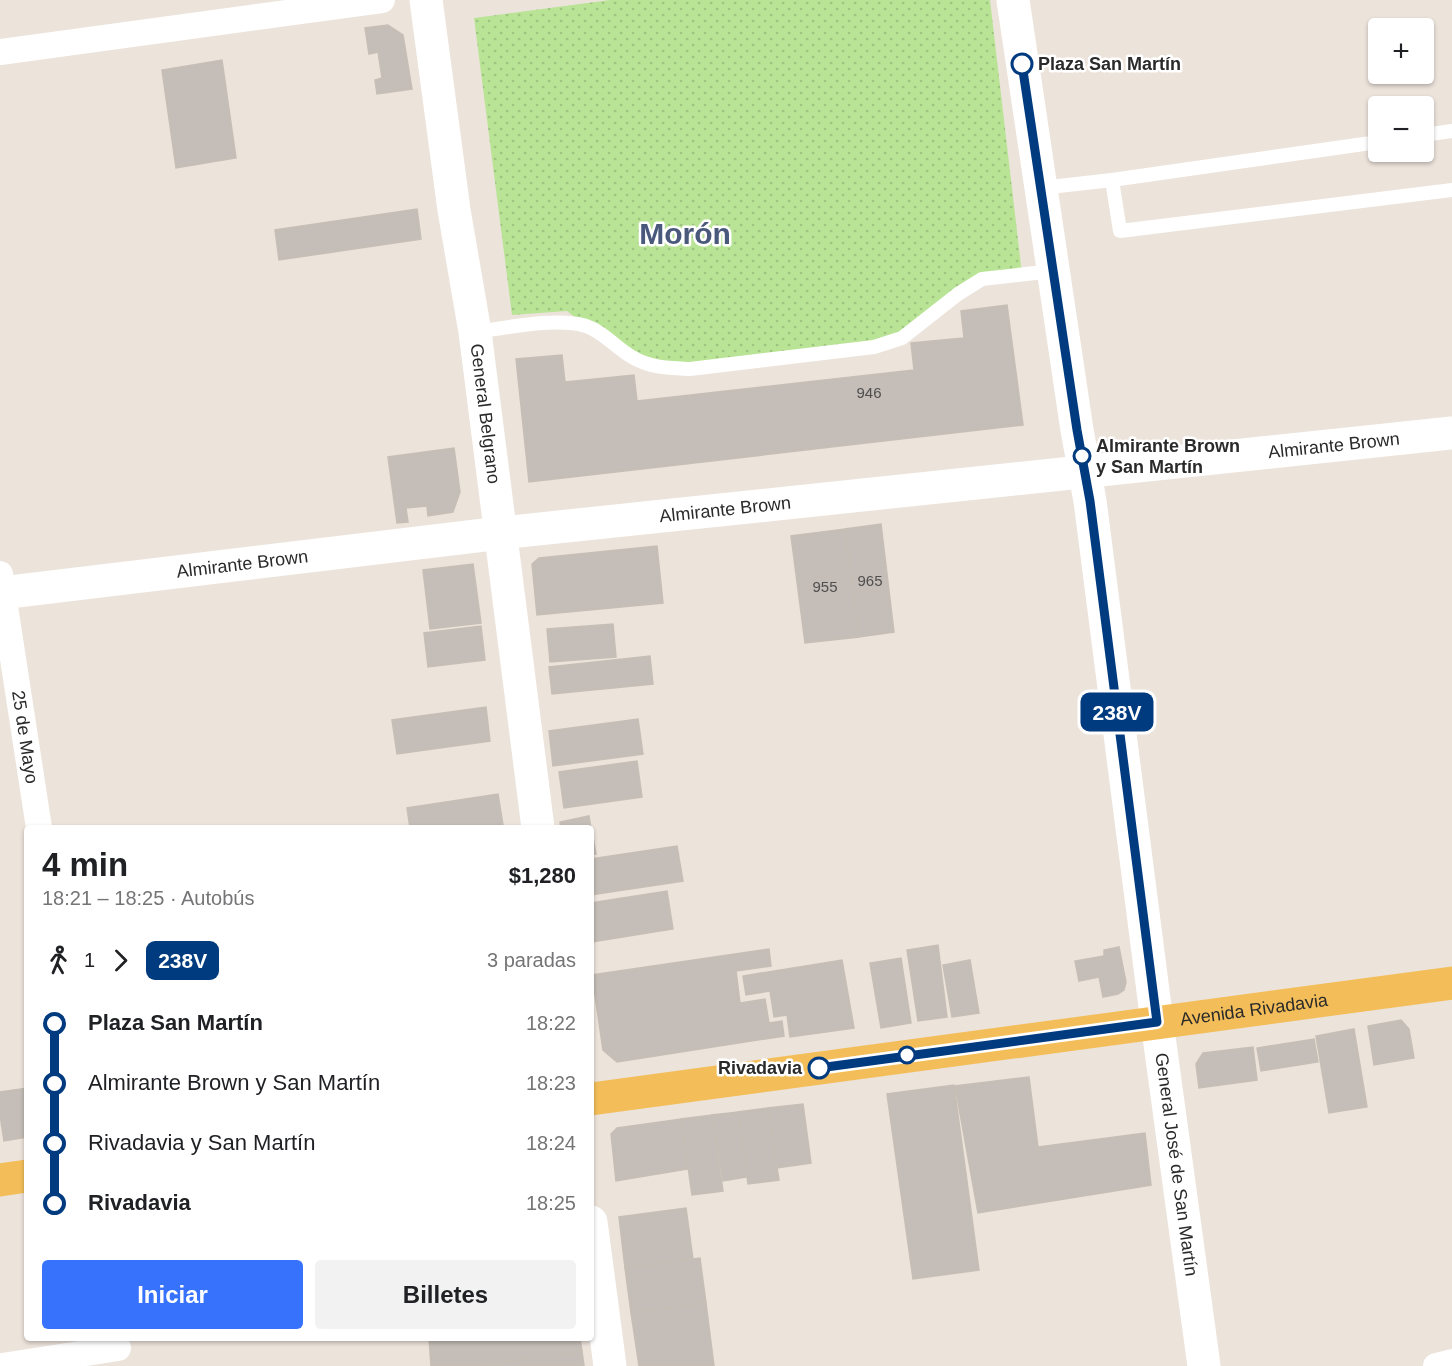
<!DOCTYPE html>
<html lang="es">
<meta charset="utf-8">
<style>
:root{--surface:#fff;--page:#f2f2f2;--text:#202124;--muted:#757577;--accent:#3772fd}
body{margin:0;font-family:Arial,sans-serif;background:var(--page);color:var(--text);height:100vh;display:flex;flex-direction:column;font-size:22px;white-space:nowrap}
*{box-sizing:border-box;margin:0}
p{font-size:20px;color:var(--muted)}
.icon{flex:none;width:33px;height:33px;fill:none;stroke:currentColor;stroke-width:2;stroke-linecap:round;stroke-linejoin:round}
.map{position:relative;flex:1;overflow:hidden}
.sheet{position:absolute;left:24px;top:825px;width:570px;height:516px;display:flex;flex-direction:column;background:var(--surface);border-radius:6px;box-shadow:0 2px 4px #0004}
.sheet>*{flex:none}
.badge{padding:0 12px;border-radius:9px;font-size:21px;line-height:39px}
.buttons{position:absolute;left:1368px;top:18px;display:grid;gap:12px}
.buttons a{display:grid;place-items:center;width:66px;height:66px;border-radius:6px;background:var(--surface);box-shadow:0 2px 4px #0004;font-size:30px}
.map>.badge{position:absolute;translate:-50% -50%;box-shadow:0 0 0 3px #fff}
.legs{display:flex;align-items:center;gap:9px;height:66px;padding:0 18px;font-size:20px}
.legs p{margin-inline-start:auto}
.overview{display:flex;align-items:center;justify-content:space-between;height:102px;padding:0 18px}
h1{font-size:33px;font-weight:800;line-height:45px}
.primary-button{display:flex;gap:12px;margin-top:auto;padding:12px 18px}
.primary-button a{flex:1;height:69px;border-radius:6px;background:var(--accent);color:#fff;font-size:24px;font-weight:800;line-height:69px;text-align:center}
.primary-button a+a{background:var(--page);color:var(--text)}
ul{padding:0 18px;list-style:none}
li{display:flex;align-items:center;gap:21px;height:60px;font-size:22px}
li i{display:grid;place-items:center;width:9px;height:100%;margin:0 8px;background:currentColor}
li i::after{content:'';width:15px;height:15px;margin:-8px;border:4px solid;border-radius:50%;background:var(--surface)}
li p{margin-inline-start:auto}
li:first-child i{background:linear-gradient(#0000 50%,currentColor 0)}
li:last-child i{background:linear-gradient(currentColor 50%,#0000 0)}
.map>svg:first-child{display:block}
</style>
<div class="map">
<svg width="1452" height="1366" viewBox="0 0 1452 1366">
<defs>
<pattern id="park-dots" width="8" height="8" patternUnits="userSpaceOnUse" patternTransform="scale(1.5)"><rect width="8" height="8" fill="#b9e496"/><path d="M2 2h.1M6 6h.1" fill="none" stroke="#9fc481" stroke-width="1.8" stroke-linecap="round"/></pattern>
</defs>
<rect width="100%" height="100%" fill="#ece3db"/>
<!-- park -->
<path fill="url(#park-dots)" d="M 610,0 L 990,0 L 1022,274 L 982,279 L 902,338 L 660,368 L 586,326 L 567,311 L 512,315 L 474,18 Z"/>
<!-- building -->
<g fill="#c4bdb8" stroke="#c7bfb5" stroke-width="1.5">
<path d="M 388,25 L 403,35 L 412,89 L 377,94 L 375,80 L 382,78 L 378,52 L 369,54 L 365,28 Z"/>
<path d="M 222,60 L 236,158 L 176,168 L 162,70 Z"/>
<path d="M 417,209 L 421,239 L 279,260 L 275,230 Z"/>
<path d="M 1007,305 L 1023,425 L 529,482 L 516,359 L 562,355 L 565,382 L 634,375 L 637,401 L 914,370 L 911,343 L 964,338 L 961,311 Z"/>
<path d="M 454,448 L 460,492 L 453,512 L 428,516 L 427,506 L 406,508 L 408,522 L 397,523 L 388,457 Z"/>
<path d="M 881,524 L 894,632 L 859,637 L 845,529 Z"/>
<path d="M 845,529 L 859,637 L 805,643 L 791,536 Z"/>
<path d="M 657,546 L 663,603 L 537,615 L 532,564 L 539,558 Z"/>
<path d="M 473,564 L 481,623 L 430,629 L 423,570 Z"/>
<path d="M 613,624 L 616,657 L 550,662 L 547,629 Z"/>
<path d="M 481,626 L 485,660 L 428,667 L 424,633 Z"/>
<path d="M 650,656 L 653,684 L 552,694 L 549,667 Z"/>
<path d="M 486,707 L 490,741 L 397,754 L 392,720 Z"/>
<path d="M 638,719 L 643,754 L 553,766 L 549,731 Z"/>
<path d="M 637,761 L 642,797 L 564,808 L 559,772 Z"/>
<path d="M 498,794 L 503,825 L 486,828 L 410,828 L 407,808 Z"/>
<path d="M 589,816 L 591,828 L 561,828 L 560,822 Z"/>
<path d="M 591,828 L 596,854 L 591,855 Z"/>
<path d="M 677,846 L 683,881 L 591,895 L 591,859 Z"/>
<path d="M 667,891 L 673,929 L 591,942 L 591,903 Z"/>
<path d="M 938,945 L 947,1017 L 918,1021 L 907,950 Z"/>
<path d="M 1119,947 L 1126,982 L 1124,990 L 1118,994 L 1103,997 L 1099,977 L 1079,981 L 1075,961 L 1104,956 L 1104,950 Z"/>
<path d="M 769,949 L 771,966 L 736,971 L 740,1003 L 765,999 L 769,1023 L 782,1021 L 784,1036 L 617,1062 L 603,1050 L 592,975 Z"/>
<path d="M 901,958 L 911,1023 L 881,1028 L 870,963 Z"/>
<path d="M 842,960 L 854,1028 L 790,1037 L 787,1015 L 774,1017 L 770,991 L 746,995 L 743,976 Z"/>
<path d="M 970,960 L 979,1013 L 952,1017 L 943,965 Z"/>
<path d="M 1401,1020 L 1409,1029 L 1414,1058 L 1374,1065 L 1368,1026 Z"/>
<path d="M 1354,1029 L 1367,1107 L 1329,1113 L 1316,1036 Z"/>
<path d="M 1314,1039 L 1318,1062 L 1261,1071 L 1257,1048 Z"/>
<path d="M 1253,1047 L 1257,1080 L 1199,1088 L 1196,1064 L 1203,1053 Z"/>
<path d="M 1029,1077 L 1038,1147 L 1145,1133 L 1151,1185 L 978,1213 L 955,1086 Z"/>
<path d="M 954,1085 L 979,1270 L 913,1279 L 887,1094 Z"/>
<path d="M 27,1088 L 27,1137 L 4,1141 L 0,1115 L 0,1092 Z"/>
<path d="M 803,1104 L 811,1163 L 777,1168 L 768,1108 Z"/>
<path d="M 768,1108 L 779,1180 L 748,1184 L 738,1112 Z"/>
<path d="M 738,1112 L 747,1177 L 723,1181 L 712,1115 Z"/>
<path d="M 712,1115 L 723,1191 L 692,1195 L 681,1119 Z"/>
<path d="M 681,1119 L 688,1169 L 616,1181 L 611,1134 L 617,1128 Z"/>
<path d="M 686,1208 L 693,1259 L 625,1268 L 619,1217 Z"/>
<path d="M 700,1258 L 706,1303 L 631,1313 L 625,1268 Z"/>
<path d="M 706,1303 L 714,1366 L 639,1366 L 631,1313 Z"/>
<path d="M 429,1338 L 580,1338 L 582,1351 L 472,1366 L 431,1366 Z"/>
<path d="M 582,1351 L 584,1366 L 472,1366 Z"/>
</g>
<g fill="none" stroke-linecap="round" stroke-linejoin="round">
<!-- service -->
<g stroke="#fff" stroke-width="14">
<path d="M 1424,135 L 1452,131"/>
<path d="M 1112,180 L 1120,231 L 1452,190"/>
<path d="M 1041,188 L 1112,180 L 1378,142"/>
<path d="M 475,332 C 506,328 557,317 586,326 C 604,332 616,348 632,357 C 650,368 670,368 690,369 L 874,347 L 902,338 L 958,294 L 982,279 L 1053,271"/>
</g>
<!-- minor -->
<g stroke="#fff" stroke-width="26">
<path d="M 0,52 L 382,0"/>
<path id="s1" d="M 0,574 L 39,828"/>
<path d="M 2,1366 L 118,1348"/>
<path d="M 1436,1366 L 1452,1362"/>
</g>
<!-- tertiary -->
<g stroke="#fff" stroke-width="33">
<path id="s2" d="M 426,0 L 454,210 L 475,332 L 538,828"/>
<path id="s3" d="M 1013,0 L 1077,430 L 1090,501 L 1157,1022 L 1204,1366"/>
<path id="s4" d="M 0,593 L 501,533 L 1452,433"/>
<path d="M 591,1222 L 610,1366"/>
</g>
<!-- primary -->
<g stroke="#f3be59" stroke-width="33">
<path id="s5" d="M 591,1099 L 1452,983"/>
<path d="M 0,1180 L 27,1176"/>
</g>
</g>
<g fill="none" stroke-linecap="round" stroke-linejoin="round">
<defs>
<path id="line-1" d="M 819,1068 L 1157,1022 L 1090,501 L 1077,430 L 1022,64"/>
</defs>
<!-- line-1 casing -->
<use href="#line-1" stroke="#fff" stroke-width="14"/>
<!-- line-1 -->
<use href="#line-1" stroke="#003b80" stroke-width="9"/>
</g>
<!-- markers -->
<g fill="#fff" stroke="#003b80" stroke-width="3">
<circle cx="1022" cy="64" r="10"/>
<circle cx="1082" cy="456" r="8"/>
<circle cx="907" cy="1055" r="8"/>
<circle cx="819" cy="1068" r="10"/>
</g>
<g text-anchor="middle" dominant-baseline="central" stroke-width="5" stroke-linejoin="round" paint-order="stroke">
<!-- number labels -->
<g font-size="15" fill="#504f4e">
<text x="869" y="392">946</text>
<text x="870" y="580">965</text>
<text x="825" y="586">955</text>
</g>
<!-- stop labels -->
<g font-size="18" font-weight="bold" fill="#2a2a2a" stroke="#fff" text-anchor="start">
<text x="1038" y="64">Plaza San Martín</text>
<text x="1096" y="446">Almirante Brown<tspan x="1096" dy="21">y San Martín</tspan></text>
<text x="802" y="1068" text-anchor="end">Rivadavia</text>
</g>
<!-- street labels -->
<g font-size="18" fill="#2a2a2a" stroke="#fff">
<text stroke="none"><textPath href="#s2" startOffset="418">General Belgrano</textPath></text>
<text stroke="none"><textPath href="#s4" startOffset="1342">Almirante Brown</textPath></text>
<text stroke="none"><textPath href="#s4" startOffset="730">Almirante Brown</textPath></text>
<text stroke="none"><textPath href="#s4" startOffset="244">Almirante Brown</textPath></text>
<text stroke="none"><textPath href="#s1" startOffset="165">25 de Mayo</textPath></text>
<text stroke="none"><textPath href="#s5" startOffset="669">Avenida Rivadavia</textPath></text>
<text stroke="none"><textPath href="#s3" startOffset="1176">General José de San Martín</textPath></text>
</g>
<!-- town labels -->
<g font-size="30" font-weight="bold" fill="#49587b" stroke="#fff">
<text x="685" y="233">Morón</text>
</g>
</g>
</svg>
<div class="buttons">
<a>+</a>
<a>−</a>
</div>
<b class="badge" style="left:1117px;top:712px;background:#003b80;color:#fff">238V</b>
<section class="sheet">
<div class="overview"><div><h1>4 min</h1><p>18:21 – 18:25 · Autobús</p></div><b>$1,280</b></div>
<div class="legs"><svg class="icon" aria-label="walk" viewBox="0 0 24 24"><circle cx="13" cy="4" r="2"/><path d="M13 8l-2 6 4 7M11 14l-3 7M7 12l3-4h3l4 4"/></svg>1<svg class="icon" aria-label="forward" viewBox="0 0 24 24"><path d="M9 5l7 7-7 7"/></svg><b class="badge" style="background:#003b80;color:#fff">238V</b><p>3 paradas</p></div>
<ul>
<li><i style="color:#003b80"></i><b>Plaza San Martín</b><p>18:22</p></li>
<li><i style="color:#003b80"></i><span>Almirante Brown y San Martín</span><p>18:23</p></li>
<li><i style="color:#003b80"></i><span>Rivadavia y San Martín</span><p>18:24</p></li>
<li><i style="color:#003b80"></i><b>Rivadavia</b><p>18:25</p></li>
</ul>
<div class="primary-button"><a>Iniciar</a><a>Billetes</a></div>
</section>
</div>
